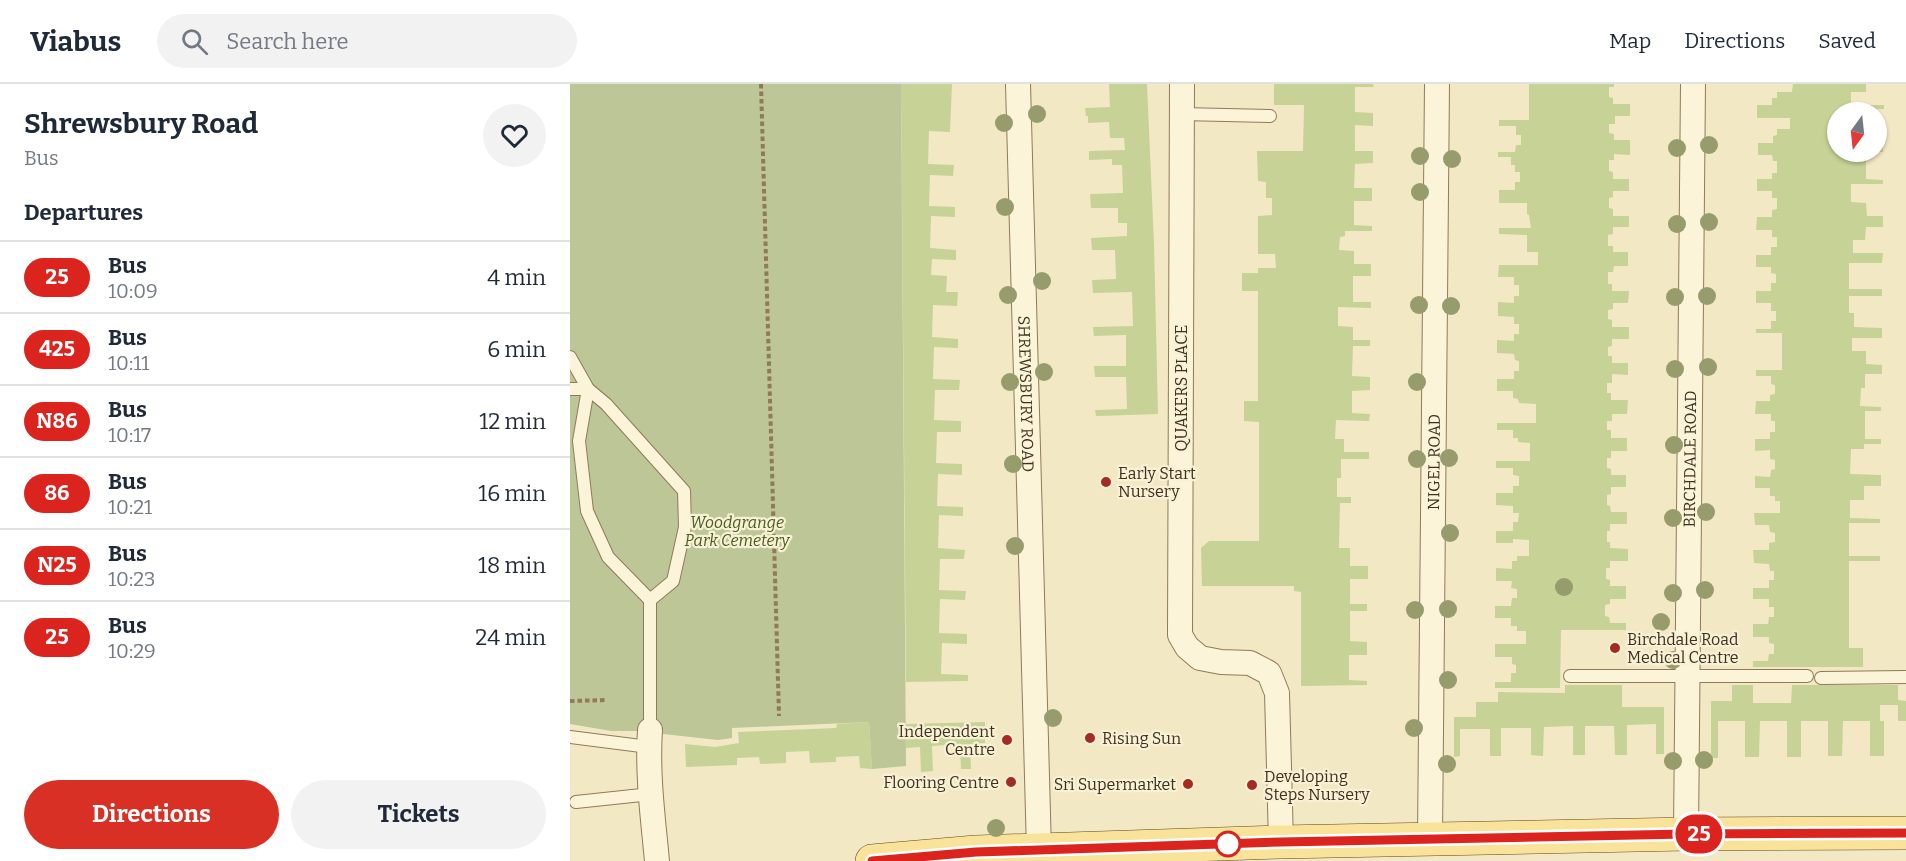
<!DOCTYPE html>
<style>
:root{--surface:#fff;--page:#f2f2f3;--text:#1f2937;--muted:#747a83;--line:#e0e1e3;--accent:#d93025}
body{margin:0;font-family:Bitter,serif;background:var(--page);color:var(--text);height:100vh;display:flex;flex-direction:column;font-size:22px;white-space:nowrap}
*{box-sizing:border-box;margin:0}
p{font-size:20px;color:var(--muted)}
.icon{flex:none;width:33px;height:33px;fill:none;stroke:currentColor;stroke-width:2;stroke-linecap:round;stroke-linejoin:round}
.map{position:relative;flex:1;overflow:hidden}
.side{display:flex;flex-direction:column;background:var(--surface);width:570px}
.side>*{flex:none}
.badge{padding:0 12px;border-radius:20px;font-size:21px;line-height:39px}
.needle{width:39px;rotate:195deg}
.tools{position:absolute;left:1257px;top:18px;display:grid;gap:12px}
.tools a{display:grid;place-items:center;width:60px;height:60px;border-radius:50%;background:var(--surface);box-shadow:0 2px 4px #0004;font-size:30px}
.map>.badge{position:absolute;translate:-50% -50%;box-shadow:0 0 0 3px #fff}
h2{padding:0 24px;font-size:22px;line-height:54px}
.round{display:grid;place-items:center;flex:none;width:63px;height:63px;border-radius:32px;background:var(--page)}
.head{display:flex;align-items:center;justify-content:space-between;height:102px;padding:0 24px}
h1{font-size:28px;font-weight:700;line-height:45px}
.action{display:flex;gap:12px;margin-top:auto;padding:12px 24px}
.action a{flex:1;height:69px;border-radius:36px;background:var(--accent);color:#fff;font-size:24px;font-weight:700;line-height:69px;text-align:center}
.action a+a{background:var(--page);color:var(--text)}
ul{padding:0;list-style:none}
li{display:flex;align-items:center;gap:18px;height:72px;padding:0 24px;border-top:2px solid var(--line)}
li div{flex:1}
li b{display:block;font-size:22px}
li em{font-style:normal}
li .badge{min-width:66px;font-weight:700;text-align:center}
header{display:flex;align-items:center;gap:36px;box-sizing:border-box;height:84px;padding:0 30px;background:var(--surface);border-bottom:2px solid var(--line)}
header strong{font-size:28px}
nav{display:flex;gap:33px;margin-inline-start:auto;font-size:21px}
.search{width:420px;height:54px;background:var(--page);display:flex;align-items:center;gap:15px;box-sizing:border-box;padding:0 21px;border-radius:33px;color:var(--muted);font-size:22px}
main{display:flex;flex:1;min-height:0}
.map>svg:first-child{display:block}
</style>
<header>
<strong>Viabus</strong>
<div class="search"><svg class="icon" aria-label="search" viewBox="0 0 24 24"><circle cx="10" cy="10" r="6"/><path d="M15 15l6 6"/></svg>Search here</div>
<nav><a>Map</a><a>Directions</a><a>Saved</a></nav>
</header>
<main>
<section class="side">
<div class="head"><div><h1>Shrewsbury Road</h1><p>Bus</p></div><a class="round"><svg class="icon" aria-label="heart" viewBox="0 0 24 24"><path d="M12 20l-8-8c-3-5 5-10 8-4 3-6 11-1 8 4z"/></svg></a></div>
<h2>Departures</h2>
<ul>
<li><span class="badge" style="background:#dc241f;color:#fff">25</span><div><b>Bus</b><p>10:09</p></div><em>4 min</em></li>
<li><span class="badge" style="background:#dc241f;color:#fff">425</span><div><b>Bus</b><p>10:11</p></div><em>6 min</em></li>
<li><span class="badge" style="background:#dc241f;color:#fff">N86</span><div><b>Bus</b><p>10:17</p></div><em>12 min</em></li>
<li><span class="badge" style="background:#dc241f;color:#fff">86</span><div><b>Bus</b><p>10:21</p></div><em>16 min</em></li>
<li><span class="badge" style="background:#dc241f;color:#fff">N25</span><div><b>Bus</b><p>10:23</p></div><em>18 min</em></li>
<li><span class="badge" style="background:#dc241f;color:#fff">25</span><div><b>Bus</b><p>10:29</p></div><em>24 min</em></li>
</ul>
<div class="action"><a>Directions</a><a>Tickets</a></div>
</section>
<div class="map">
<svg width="1336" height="777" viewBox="0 0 1336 777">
<rect width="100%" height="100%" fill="#f3e8c4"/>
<!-- green -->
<g fill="#c7d296">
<path d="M 331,0 L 382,0 L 380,48 L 359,47 L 358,80 L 384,81 L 383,92 L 360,91 L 359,122 L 385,123 L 385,133 L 361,132 L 360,164 L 386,166 L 386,176 L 362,175 L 361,191 L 377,192 L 376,208 L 388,208 L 387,222 L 363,221 L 362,253 L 388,255 L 388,264 L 364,263 L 363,295 L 390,296 L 389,306 L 365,306 L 364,336 L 391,337 L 391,348 L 367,348 L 366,379 L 392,380 L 392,391 L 368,390 L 367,422 L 393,423 L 393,432 L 369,431 L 368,464 L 395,466 L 394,475 L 370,475 L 369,506 L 396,507 L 395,516 L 370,515 L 369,549 L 397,550 L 397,560 L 372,559 L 371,590 L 398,591 L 398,597 L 336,598 Z"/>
<path d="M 539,0 L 577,0 L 584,160 L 588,330 L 526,332 L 525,326 L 557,325 L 556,293 L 525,293 L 524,282 L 556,282 L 556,251 L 524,252 L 523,243 L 563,242 L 562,208 L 523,209 L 522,196 L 546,195 L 545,166 L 522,166 L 521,154 L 557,152 L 557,139 L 548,139 L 548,124 L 521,124 L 520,110 L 553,109 L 552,81 L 542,81 L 542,75 L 519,76 L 519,67 L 555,66 L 554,54 L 540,54 L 539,38 L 518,39 L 518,32 L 516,32 L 515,24 L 540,23 Z"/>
<path d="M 704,0 L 803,0 L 804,3 L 785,3 L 785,28 L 803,29 L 803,42 L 785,41 L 785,67 L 803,67 L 803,79 L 785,80 L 784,104 L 802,104 L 802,117 L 784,117 L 784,141 L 802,142 L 802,147 L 775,147 L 775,152 L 770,153 L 769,166 L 784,167 L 784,180 L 801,180 L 801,192 L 783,192 L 783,218 L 801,218 L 801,224 L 768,223 L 768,242 L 783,243 L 783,256 L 800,256 L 800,262 L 783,262 L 782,292 L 800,293 L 800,306 L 782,307 L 782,329 L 800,330 L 799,337 L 766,336 L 765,355 L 774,355 L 774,368 L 799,368 L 799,375 L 771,375 L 771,394 L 767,394 L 767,413 L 781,413 L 781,419 L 770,419 L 769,464 L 780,464 L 780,482 L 798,482 L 798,495 L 780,495 L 780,520 L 797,520 L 797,527 L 780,527 L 780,557 L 797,558 L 797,571 L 779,571 L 779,596 L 797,597 L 797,601 L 731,602 L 731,508 L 724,507 L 724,502 L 632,502 L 631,464 L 639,457 L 689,457 L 689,338 L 674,337 L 674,317 L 688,317 L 688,207 L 672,207 L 672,189 L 688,189 L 688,184 L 706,184 L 705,170 L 688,170 L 688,132 L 702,131 L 702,114 L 696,114 L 696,98 L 688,97 L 687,67 L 733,67 L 734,21 L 704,21 Z"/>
<path d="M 959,0 L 1044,0 L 1044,3 L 1039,3 L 1039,13 L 1043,14 L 1043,20 L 1060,20 L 1060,32 L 1045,32 L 1045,40 L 1039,40 L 1039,49 L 1044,50 L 1044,56 L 1060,56 L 1060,71 L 1044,70 L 1044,76 L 1039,76 L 1039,87 L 1043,88 L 1043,95 L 1059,95 L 1059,107 L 1043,107 L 1043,113 L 1039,114 L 1039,124 L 1043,125 L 1043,132 L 1059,132 L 1059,143 L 1043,143 L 1043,150 L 1038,151 L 1038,162 L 1043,162 L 1043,168 L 1058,168 L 1058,182 L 1044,182 L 1043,188 L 1038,188 L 1038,200 L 1042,200 L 1042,207 L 1059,207 L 1058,219 L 1043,219 L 1043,225 L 1038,226 L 1038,235 L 1042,236 L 1042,243 L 1059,243 L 1059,255 L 1042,255 L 1042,262 L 1038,263 L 1038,272 L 1042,272 L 1042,279 L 1058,279 L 1058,291 L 1042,290 L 1042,299 L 1037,299 L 1037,309 L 1041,309 L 1041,316 L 1058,316 L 1057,330 L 1042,330 L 1042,337 L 1037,337 L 1037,346 L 1041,346 L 1041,354 L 1057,354 L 1057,367 L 1041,367 L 1041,374 L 1037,374 L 1037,384 L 1041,385 L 1041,391 L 1056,391 L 1056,403 L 1041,403 L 1041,410 L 1037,411 L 1037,421 L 1040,422 L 1041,428 L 1057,428 L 1057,440 L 1040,440 L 1040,447 L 1037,447 L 1037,458 L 1040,458 L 1040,464 L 1058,465 L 1058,477 L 1040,477 L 1040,484 L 1036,484 L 1036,495 L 1040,496 L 1040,502 L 1056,502 L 1056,515 L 1040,515 L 1040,520 L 1035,521 L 1035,532 L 1039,533 L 1040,539 L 1056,539 L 1056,546 L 991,546 L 990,604 L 925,604 L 925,598 L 941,598 L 941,589 L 946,589 L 946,581 L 942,580 L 942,573 L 925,573 L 925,560 L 956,560 L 956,547 L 947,547 L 947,542 L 941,542 L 941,534 L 925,534 L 925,522 L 941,522 L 942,514 L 947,514 L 947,505 L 941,504 L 942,497 L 926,497 L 926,484 L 942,485 L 942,477 L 947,477 L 947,472 L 959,472 L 959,456 L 943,455 L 943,459 L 926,459 L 926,447 L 943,447 L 943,438 L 948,438 L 949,429 L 943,429 L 943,422 L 926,421 L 926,409 L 943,409 L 943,402 L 949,402 L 949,392 L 943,391 L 943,384 L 926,384 L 926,377 L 960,377 L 960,359 L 948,358 L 948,354 L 943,354 L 943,346 L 927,346 L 927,339 L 966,339 L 966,320 L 949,319 L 948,315 L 943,314 L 943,307 L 927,307 L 927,295 L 944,295 L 944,287 L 949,287 L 949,277 L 945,276 L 944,270 L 927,269 L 927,256 L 944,257 L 944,250 L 949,250 L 949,240 L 944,240 L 944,233 L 928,232 L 928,218 L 944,219 L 944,212 L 949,212 L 949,201 L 944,201 L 944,193 L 928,193 L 929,181 L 968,181 L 968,168 L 957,168 L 957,151 L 929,150 L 929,144 L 961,144 L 959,131 L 957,130 L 957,119 L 929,119 L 929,106 L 945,106 L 945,98 L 950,98 L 950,88 L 945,88 L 945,81 L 941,81 L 941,73 L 928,73 L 928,68 L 945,68 L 946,61 L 951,61 L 951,51 L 946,51 L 946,42 L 929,42 L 929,36 L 959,36 Z"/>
<path d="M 1223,0 L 1296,0 L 1296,8 L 1281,8 L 1281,21 L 1314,21 L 1314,25 L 1281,25 L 1281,28 L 1268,28 L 1268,68 L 1306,68 L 1307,59 L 1313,59 L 1313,68 L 1296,68 L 1296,95 L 1313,96 L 1313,100 L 1281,100 L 1281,118 L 1296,119 L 1297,132 L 1313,132 L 1313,143 L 1296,143 L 1295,156 L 1283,156 L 1283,169 L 1313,169 L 1312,179 L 1279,179 L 1279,205 L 1312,205 L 1312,212 L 1279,212 L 1279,229 L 1284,229 L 1284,243 L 1312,244 L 1312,254 L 1282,254 L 1282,267 L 1296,267 L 1296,280 L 1312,281 L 1312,290 L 1295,290 L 1295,304 L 1291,304 L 1290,322 L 1311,323 L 1311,327 L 1295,327 L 1295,355 L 1311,355 L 1311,360 L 1294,360 L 1294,365 L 1281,365 L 1280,390 L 1311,391 L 1311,402 L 1294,402 L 1294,416 L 1280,416 L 1280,434 L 1310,435 L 1310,439 L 1279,439 L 1279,472 L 1310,472 L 1310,477 L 1279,477 L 1279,564 L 1293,564 L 1293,583 L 1183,583 L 1183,577 L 1198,577 L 1199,570 L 1204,570 L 1204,560 L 1199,559 L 1199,553 L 1183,553 L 1183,540 L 1198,540 L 1199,533 L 1204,533 L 1204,523 L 1199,523 L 1199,515 L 1183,515 L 1183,504 L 1199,504 L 1199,496 L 1204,496 L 1204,487 L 1200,487 L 1199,480 L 1184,479 L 1183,466 L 1199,466 L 1199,459 L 1205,458 L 1205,449 L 1200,448 L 1199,441 L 1185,441 L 1184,429 L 1210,429 L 1210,417 L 1205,417 L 1205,412 L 1200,412 L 1200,404 L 1185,404 L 1185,392 L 1200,393 L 1201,386 L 1205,385 L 1205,376 L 1200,375 L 1200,366 L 1185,367 L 1185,355 L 1200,355 L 1200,348 L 1205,348 L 1205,337 L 1201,337 L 1201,330 L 1185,330 L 1186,317 L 1200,317 L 1200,311 L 1205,310 L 1205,301 L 1201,300 L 1201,292 L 1186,292 L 1186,286 L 1212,286 L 1212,249 L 1186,249 L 1186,245 L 1201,245 L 1201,237 L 1206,237 L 1206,227 L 1201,227 L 1201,219 L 1186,219 L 1186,207 L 1201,207 L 1201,199 L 1206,199 L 1206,190 L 1201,189 L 1201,183 L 1186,183 L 1186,171 L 1201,171 L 1201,163 L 1207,163 L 1207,153 L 1202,153 L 1202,146 L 1186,146 L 1187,133 L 1202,133 L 1202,126 L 1207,125 L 1207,114 L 1202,114 L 1202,107 L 1187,107 L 1187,95 L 1202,95 L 1202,89 L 1207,89 L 1207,77 L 1203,77 L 1202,71 L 1188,71 L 1188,59 L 1203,59 L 1203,52 L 1207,51 L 1207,45 L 1220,45 L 1220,34 L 1187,34 L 1187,21 L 1202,21 L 1202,14 L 1207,14 L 1207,8 L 1222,8 Z"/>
<path d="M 995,601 L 1052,601 L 1052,623 L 1094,623 L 1094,670 L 1086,670 L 1086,640 L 1057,641 L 1057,671 L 1045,671 L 1044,642 L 1015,642 L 1015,671 L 1003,671 L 1003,642 L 974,643 L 973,672 L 961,671 L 961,644 L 931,644 L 931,672 L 920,672 L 920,645 L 890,645 L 890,672 L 884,673 L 884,633 L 906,633 L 906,618 L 928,618 L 928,608 L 995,609 Z"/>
<path d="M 1162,601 L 1183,601 L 1183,619 L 1221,619 L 1222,601 L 1328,601 L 1328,616 L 1336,617 L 1336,637 L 1328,637 L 1328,621 L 1310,621 L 1310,637 L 1314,637 L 1314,672 L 1300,672 L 1300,637 L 1273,637 L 1272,672 L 1258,672 L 1258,637 L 1231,637 L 1231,673 L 1217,673 L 1217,637 L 1190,637 L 1189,673 L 1175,673 L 1175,637 L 1148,637 L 1148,674 L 1141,674 L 1141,617 L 1162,617 Z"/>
<path d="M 299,638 L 302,685 L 290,684 L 289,672 L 266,673 L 266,678 L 240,679 L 239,667 L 216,668 L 216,679 L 190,680 L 189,673 L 167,674 L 167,681 L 116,683 L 115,660 L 145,663 L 169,659 L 168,648 L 266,644 L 267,640 Z"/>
<path d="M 415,638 L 415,659 L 400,660 L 401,685 L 391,685 L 390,660 L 362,662 L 363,687 L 351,688 L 350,663 L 336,664 L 336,640 Z"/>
</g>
<!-- cemetery -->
<path fill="#bdc696" d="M 0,0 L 331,0 L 336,682 L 302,685 L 299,638 L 162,644 L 162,654 L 148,656 L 93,650 L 93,647 L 41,647 L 0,640 Z"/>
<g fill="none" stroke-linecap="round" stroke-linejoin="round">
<defs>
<g id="service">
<path d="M 611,30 L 700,32"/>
<path d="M 0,273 L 18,305 L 0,305"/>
<path d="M 80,516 L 103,497 L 115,443 L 114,407 L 36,320 L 18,305 L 9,357 L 17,427 L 38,473 L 80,516 L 80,646"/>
<path d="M 1000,592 L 1237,592"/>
<path d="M 1251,594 L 1336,593"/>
<path d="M 0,653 L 79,663"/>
<path d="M 6,718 L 81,710"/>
</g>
<g id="minor">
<path id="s1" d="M 448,0 L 469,766"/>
<path d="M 612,0 L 610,551 L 617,563 L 630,574 L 651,578 L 680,579 L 699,589 L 707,609 L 711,758"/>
<path d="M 80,646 C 77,690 83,734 87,777"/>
<path id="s2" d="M 1116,750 L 1123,0"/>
<path id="s3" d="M 860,754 L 867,0"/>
</g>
<path id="primary" d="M 302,777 L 406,768 L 711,758 L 1116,750 L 1336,749"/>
</defs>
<!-- service casing -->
<use href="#service" stroke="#907a58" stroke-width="14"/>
<!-- minor casing -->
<use href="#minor" stroke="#907a58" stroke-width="26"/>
<!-- primary casing -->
<use href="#primary" stroke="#5d472d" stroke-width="34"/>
<!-- path -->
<g stroke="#907a58" stroke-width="4" stroke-dasharray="4.5 3" stroke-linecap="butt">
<path d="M 191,0 L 209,632"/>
<path d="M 0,617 L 37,616"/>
</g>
<!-- service -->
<use href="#service" stroke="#fcf4d9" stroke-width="12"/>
<!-- minor -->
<use href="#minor" stroke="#fcf4d9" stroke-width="24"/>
<!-- primary -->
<use href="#primary" stroke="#f9e299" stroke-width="33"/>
</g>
<!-- trees -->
<g fill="#969c6b">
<circle cx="467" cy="30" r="9"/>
<circle cx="434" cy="39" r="9"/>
<circle cx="1139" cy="61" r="9"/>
<circle cx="1107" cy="64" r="9"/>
<circle cx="850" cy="72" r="9"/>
<circle cx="882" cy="75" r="9"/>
<circle cx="850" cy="108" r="9"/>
<circle cx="435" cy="123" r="9"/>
<circle cx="1139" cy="138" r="9"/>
<circle cx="1107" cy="140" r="9"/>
<circle cx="472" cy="197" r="9"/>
<circle cx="438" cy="211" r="9"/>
<circle cx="1137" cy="212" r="9"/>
<circle cx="1105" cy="213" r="9"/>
<circle cx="849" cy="221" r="9"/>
<circle cx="881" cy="222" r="9"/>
<circle cx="1138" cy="283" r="9"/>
<circle cx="1105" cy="285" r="9"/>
<circle cx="474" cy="288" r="9"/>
<circle cx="440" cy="298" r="9"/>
<circle cx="847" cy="298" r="9"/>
<circle cx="1104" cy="361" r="9"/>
<circle cx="879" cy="374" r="9"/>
<circle cx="847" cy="375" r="9"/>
<circle cx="443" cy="380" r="9"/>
<circle cx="1136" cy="428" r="9"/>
<circle cx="1103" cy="434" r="9"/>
<circle cx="880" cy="449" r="9"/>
<circle cx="445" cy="462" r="9"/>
<circle cx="994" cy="503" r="9"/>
<circle cx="1135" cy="506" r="9"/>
<circle cx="1103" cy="509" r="9"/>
<circle cx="878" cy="525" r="9"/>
<circle cx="845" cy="526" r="9"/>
<circle cx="1091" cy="538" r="9"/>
<circle cx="1103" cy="576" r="9"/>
<circle cx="878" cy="596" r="9"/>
<circle cx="483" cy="634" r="9"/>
<circle cx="844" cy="644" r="9"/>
<circle cx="1134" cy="676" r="9"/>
<circle cx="1103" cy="677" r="9"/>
<circle cx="877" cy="680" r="9"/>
<circle cx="426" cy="744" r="9"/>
</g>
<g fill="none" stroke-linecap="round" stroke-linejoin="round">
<defs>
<path id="line" d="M 302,777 L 406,768 L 711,758 L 1116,750 L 1336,749"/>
</defs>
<!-- line casing -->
<use href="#line" stroke="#fff" stroke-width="14"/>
<!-- line -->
<use href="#line" stroke="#dc241f" stroke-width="9"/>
</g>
<!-- markers -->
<g fill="#a52b22" stroke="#f9f1d5" stroke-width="2">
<circle cx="536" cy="398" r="6"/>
<circle cx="1045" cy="564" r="6"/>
<circle cx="520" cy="654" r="6"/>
<circle cx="437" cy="656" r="6"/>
<circle cx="441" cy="698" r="6"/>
<circle cx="618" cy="700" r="6"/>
<circle cx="682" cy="701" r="6"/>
</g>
<circle fill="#fff" stroke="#dc241f" stroke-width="3" cx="658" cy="760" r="12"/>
<g text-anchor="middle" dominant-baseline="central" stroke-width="4.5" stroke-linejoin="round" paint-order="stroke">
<!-- street labels -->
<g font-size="16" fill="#3e301e" stroke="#f9f1d5">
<text transform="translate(611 304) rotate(-90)">QUAKERS PLACE</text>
<text stroke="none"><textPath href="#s1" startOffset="310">SHREWSBURY ROAD</textPath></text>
<text stroke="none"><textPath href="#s2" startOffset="375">BIRCHDALE ROAD</textPath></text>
<text stroke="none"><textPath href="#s3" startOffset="376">NIGEL ROAD</textPath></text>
</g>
<!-- poi labels -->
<g font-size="16" fill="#3e301e" stroke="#f9f1d5" text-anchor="start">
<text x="548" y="389">Early Start<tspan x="548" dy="18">Nursery</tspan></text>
<text x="1057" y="555">Birchdale Road<tspan x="1057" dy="18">Medical Centre</tspan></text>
<text x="425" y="647" text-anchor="end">Independent<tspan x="425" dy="18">Centre</tspan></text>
<text x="532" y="654">Rising Sun</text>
<text x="694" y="692">Developing<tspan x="694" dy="18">Steps Nursery</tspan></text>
<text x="429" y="698" text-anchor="end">Flooring Centre</text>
<text x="606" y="700" text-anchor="end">Sri Supermarket</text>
</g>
<!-- park labels -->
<g font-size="16" font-style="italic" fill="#495d22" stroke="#f9f1d5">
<text x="167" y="438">Woodgrange<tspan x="167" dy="18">Park Cemetery</tspan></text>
</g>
</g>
</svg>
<div class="tools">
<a><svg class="needle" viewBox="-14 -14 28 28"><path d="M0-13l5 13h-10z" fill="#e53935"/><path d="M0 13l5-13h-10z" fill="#747a83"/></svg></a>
</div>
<b class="badge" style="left:1129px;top:750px;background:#dc241f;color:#fff">25</b>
</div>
</main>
